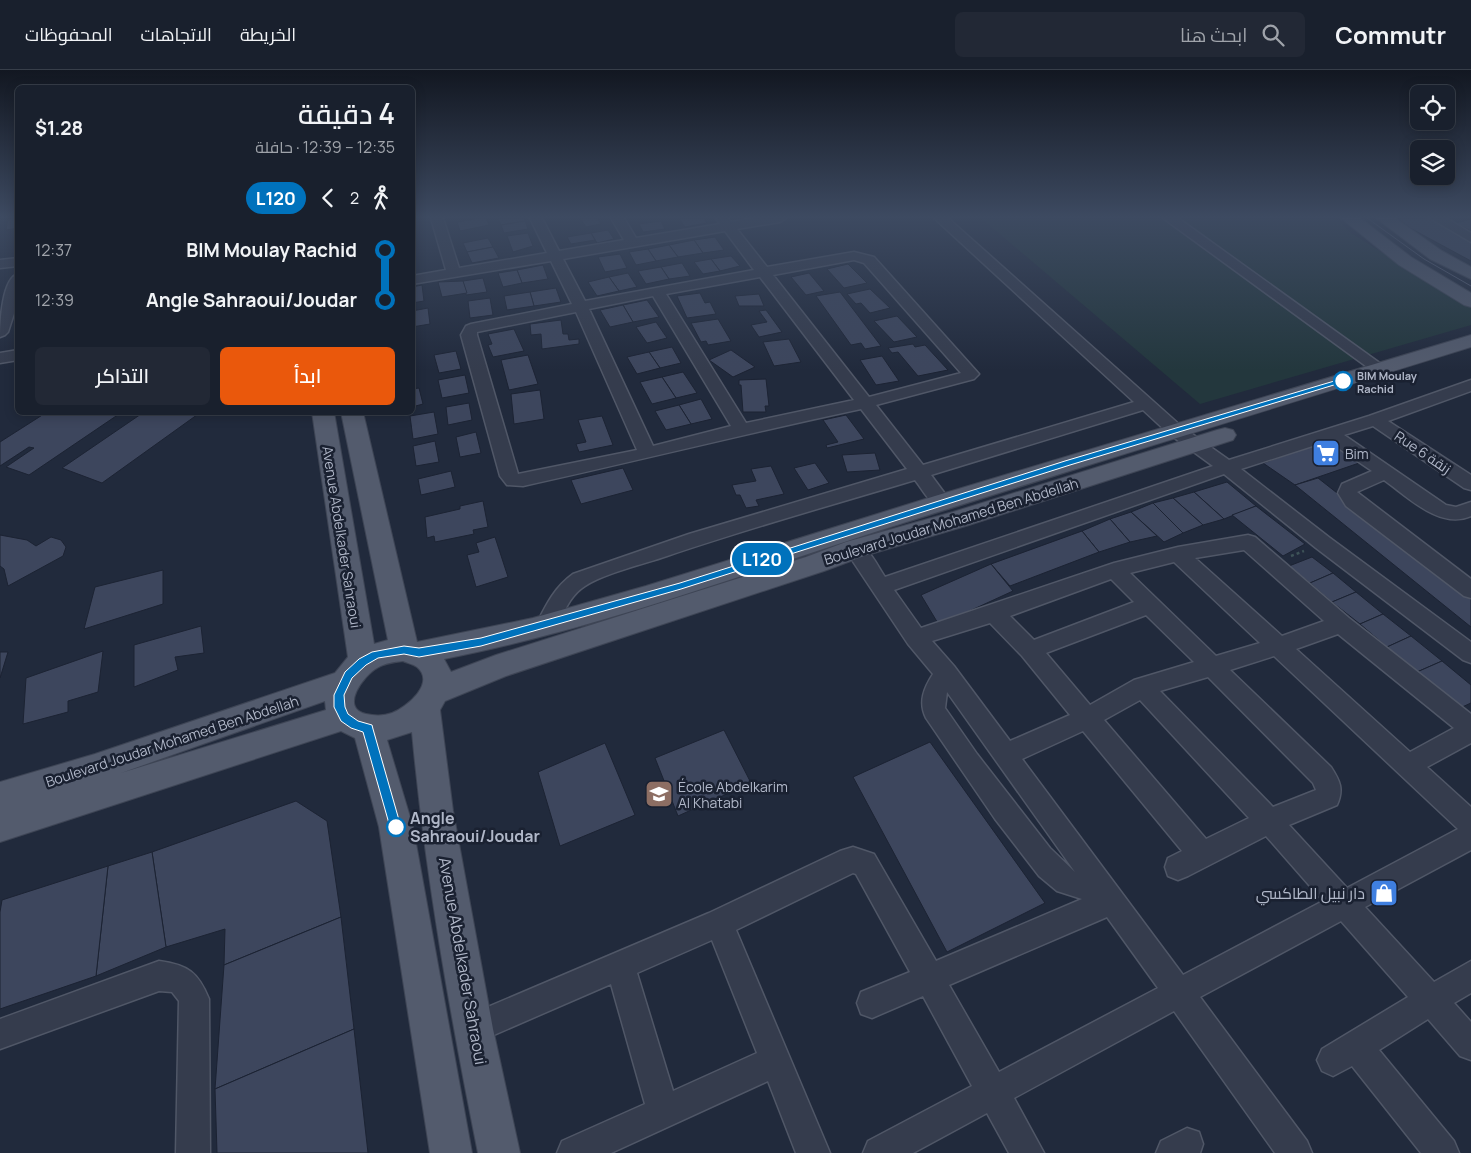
<!DOCTYPE html>
<html lang="ar">
<meta charset="utf-8">
<style>
:root{--surface:#19202d;--page:#222835;--text:#f1f3f6;--muted:#9fa3aa;--line:#373e49;--accent:#ea580c}
body{margin:0;font-family:Manrope,Cairo,sans-serif;background:var(--page);color:var(--text);direction:rtl;height:100vh;display:flex;flex-direction:column;font-size:19px;white-space:nowrap}
*{box-sizing:border-box;margin:0}
p{font-size:16px;color:var(--muted)}
.icon{flex:none;width:28px;height:28px;fill:none;stroke:currentColor;stroke-width:2;stroke-linecap:round;stroke-linejoin:round}
.map{position:relative;flex:1;overflow:hidden;direction:ltr}
.panel{position:absolute;left:15px;top:15px;width:400px;height:330px;display:flex;flex-direction:column;background:var(--surface);border-radius:8px;box-shadow:0 2px 12px #0003,0 0 0 1px var(--line);direction:rtl}
.panel>*{flex:none}
.badge{padding:0 10px;border-radius:16px;font-size:18px;line-height:32px}
.controls{position:absolute;left:1410px;top:15px;display:grid;gap:10px}
.controls a{display:grid;place-items:center;width:45px;height:45px;border-radius:8px;background:var(--surface);box-shadow:0 2px 12px #0003,0 0 0 1px var(--line);font-size:25px}
.map>.badge{position:absolute;translate:-50% -50%;box-shadow:0 0 0 2px #fff}
.legs{display:flex;align-items:center;gap:8px;height:55px;padding:0 20px;font-size:16px}
.legs p{margin-inline-start:auto}
.summary{display:flex;align-items:center;justify-content:space-between;height:85px;padding:0 20px}
h1{font-size:28px;font-weight:600;line-height:38px}
.cta{display:flex;gap:10px;margin-top:auto;padding:10px 20px}
.cta a{flex:1;height:58px;border-radius:8px;background:var(--accent);color:#fff;font-size:20px;font-weight:600;line-height:58px;text-align:center}
.cta a+a{background:var(--page);color:var(--text)}
ul{padding:0 20px;list-style:none}
li{display:flex;align-items:center;gap:18px;height:50px;font-size:19px}
li i{display:grid;place-items:center;width:8px;height:100%;margin:0 6px;background:currentColor}
li i::after{content:'';width:12px;height:12px;margin:-6px;border:4px solid;border-radius:50%;background:var(--surface)}
li p{margin-inline-start:auto}
li:first-child i{background:linear-gradient(#0000 50%,currentColor 0)}
li:last-child i{background:linear-gradient(currentColor 50%,#0000 0)}
header{display:flex;align-items:center;gap:30px;box-sizing:border-box;height:70px;padding:0 25px;background:var(--surface);border-bottom:1px solid var(--line)}
header strong{font-size:24px}
nav{display:flex;gap:28px;margin-inline-start:auto;font-size:18px}
.search{width:350px;height:45px;background:var(--page);display:flex;align-items:center;gap:12px;box-sizing:border-box;padding:0 18px;border-radius:8px;color:var(--muted);font-size:19px}
.map>svg:first-child{display:block}
</style>
<header>
<strong>Commutr</strong>
<div class="search"><svg class="icon" aria-label="search" viewBox="0 0 24 24"><circle cx="10" cy="10" r="6"/><path d="M15 15l6 6"/></svg>ابحث هنا</div>
<nav><a>الخريطة</a><a>الاتجاهات</a><a>المحفوظات</a></nav>
</header>
<div class="map">
<svg width="1471" height="1083" viewBox="0 0 1471 1083">
<rect width="100%" height="100%" fill="#212a3c"/>
<!-- green -->
<path fill="#23373d" d="M 981,148 L 1336,148 L 1351,163 L 1471,238 L 1471,255 L 1200,334 Z"/>
<!-- building -->
<g fill="#3d465d" stroke="#1c2333">
<path d="M 8,148 L 18,148 L 18,158 L 6,160 Z"/>
<path d="M 479,148 L 486,148 L 489,155 L 460,161 L 457,152 Z"/>
<path d="M 498,148 L 524,148 L 525,151 L 501,155 Z"/>
<path d="M 580,148 L 597,148 L 601,154 L 586,157 Z"/>
<path d="M 704,148 L 707,153 L 685,157 L 679,149 Z"/>
<path d="M 1397,148 L 1429,148 L 1471,172 L 1471,191 L 1410,158 Z"/>
<path d="M 1471,149 L 1471,161 L 1455,153 Z"/>
<path d="M 525,151 L 528,159 L 504,163 L 501,155 Z"/>
<path d="M 661,151 L 665,159 L 643,162 L 639,154 Z"/>
<path d="M 608,160 L 614,169 L 597,173 L 591,163 Z"/>
<path d="M 528,163 L 533,176 L 513,182 L 507,166 Z"/>
<path d="M 591,163 L 595,170 L 571,174 L 567,167 Z"/>
<path d="M 715,167 L 724,180 L 703,183 L 694,170 Z"/>
<path d="M 488,168 L 493,177 L 467,182 L 463,173 Z"/>
<path d="M 694,170 L 703,183 L 678,187 L 669,175 Z"/>
<path d="M 669,175 L 678,187 L 656,191 L 648,179 Z"/>
<path d="M 493,177 L 499,188 L 472,193 L 467,182 Z"/>
<path d="M 648,179 L 656,191 L 636,195 L 629,182 Z"/>
<path d="M 620,184 L 627,198 L 605,202 L 598,187 Z"/>
<path d="M 731,186 L 740,196 L 720,201 L 711,189 Z"/>
<path d="M 711,189 L 720,201 L 703,204 L 694,192 Z"/>
<path d="M 682,193 L 690,206 L 669,209 L 661,197 Z"/>
<path d="M 848,194 L 867,213 L 844,218 L 827,199 Z"/>
<path d="M 543,195 L 548,209 L 522,213 L 517,200 Z"/>
<path d="M 661,197 L 669,209 L 646,214 L 638,201 Z"/>
<path d="M 517,200 L 522,213 L 503,217 L 498,203 Z"/>
<path d="M 628,203 L 637,217 L 619,221 L 609,207 Z"/>
<path d="M 809,203 L 824,221 L 806,225 L 791,207 Z"/>
<path d="M 609,207 L 619,221 L 597,226 L 588,212 Z"/>
<path d="M 483,208 L 487,222 L 466,225 L 463,211 Z"/>
<path d="M 463,211 L 467,223 L 442,227 L 438,212 Z"/>
<path d="M 422,215 L 424,231 L 412,233 L 412,217 Z"/>
<path d="M 556,218 L 561,232 L 534,236 L 530,222 Z"/>
<path d="M 870,219 L 890,238 L 870,243 L 861,233 L 856,234 L 847,224 Z"/>
<path d="M 530,222 L 534,236 L 507,240 L 504,226 Z"/>
<path d="M 840,222 L 881,276 L 865,279 L 861,273 L 851,275 L 816,226 Z"/>
<path d="M 700,223 L 705,233 L 710,232 L 716,244 L 687,248 L 677,226 Z"/>
<path d="M 759,224 L 764,236 L 739,236 L 735,226 Z"/>
<path d="M 490,228 L 493,245 L 470,248 L 468,231 Z"/>
<path d="M 647,230 L 659,247 L 633,252 L 623,235 Z"/>
<path d="M 623,235 L 633,252 L 610,257 L 600,240 Z"/>
<path d="M 428,238 L 430,254 L 412,257 L 412,241 Z"/>
<path d="M 766,240 L 782,262 L 759,267 L 751,255 L 767,252 L 759,241 Z"/>
<path d="M 897,246 L 917,267 L 894,272 L 874,251 Z"/>
<path d="M 718,249 L 731,271 L 708,275 L 706,271 L 701,272 L 691,253 Z"/>
<path d="M 561,250 L 563,264 L 568,264 L 569,270 L 579,269 L 579,274 L 542,279 L 541,264 L 531,265 L 530,254 Z"/>
<path d="M 656,252 L 667,268 L 647,273 L 636,257 Z"/>
<path d="M 514,259 L 524,281 L 493,287 L 488,275 L 492,274 L 488,264 Z"/>
<path d="M 789,269 L 801,292 L 774,296 L 763,272 Z"/>
<path d="M 913,274 L 915,277 L 925,275 L 948,300 L 918,306 L 898,282 L 892,283 L 888,278 Z"/>
<path d="M 672,277 L 681,293 L 660,298 L 649,282 Z"/>
<path d="M 731,280 L 755,297 L 733,307 L 709,290 Z"/>
<path d="M 456,281 L 461,299 L 439,303 L 434,285 Z"/>
<path d="M 649,282 L 660,298 L 637,304 L 627,287 Z"/>
<path d="M 528,285 L 538,314 L 509,320 L 501,290 Z"/>
<path d="M 882,286 L 899,311 L 876,315 L 860,290 Z"/>
<path d="M 683,302 L 697,323 L 676,328 L 662,307 Z"/>
<path d="M 465,305 L 469,323 L 442,328 L 438,310 Z"/>
<path d="M 662,307 L 676,328 L 652,334 L 640,312 Z"/>
<path d="M 766,309 L 769,336 L 765,336 L 766,342 L 743,342 L 741,315 L 739,315 L 739,310 Z"/>
<path d="M 419,318 L 423,334 L 412,337 L 412,319 Z"/>
<path d="M 540,320 L 544,349 L 514,354 L 511,324 Z"/>
<path d="M 701,329 L 712,349 L 691,354 L 679,335 Z"/>
<path d="M 469,333 L 472,350 L 448,355 L 446,337 Z"/>
<path d="M 679,335 L 691,354 L 666,360 L 655,341 Z"/>
<path d="M 47,342 L 122,342 L 29,405 L 6,397 L 34,378 L 29,377 L 0,396 L 0,372 Z"/>
<path d="M 144,342 L 201,342 L 102,413 L 62,398 Z"/>
<path d="M 434,342 L 438,364 L 413,369 L 410,346 Z"/>
<path d="M 846,345 L 864,369 L 827,378 L 826,375 L 838,372 L 823,350 Z"/>
<path d="M 602,346 L 613,375 L 579,382 L 576,374 L 586,372 L 578,350 Z"/>
<path d="M 476,362 L 481,383 L 460,387 L 456,367 Z"/>
<path d="M 1330,369 L 1362,392 L 1295,415 L 1263,393 Z"/>
<path d="M 435,371 L 439,392 L 416,396 L 413,376 Z"/>
<path d="M 875,383 L 880,400 L 847,402 L 842,385 Z"/>
<path d="M 815,393 L 829,413 L 808,420 L 794,398 Z"/>
<path d="M 771,396 L 784,424 L 756,430 L 759,436 L 746,438 L 740,425 L 736,425 L 732,415 L 756,411 L 751,399 Z"/>
<path d="M 623,398 L 633,420 L 581,434 L 571,410 Z"/>
<path d="M 451,401 L 455,417 L 421,425 L 418,409 Z"/>
<path d="M 1318,408 L 1471,528 L 1471,557 L 1295,415 Z"/>
<path d="M 1227,412 L 1256,436 L 1224,449 L 1194,422 Z"/>
<path d="M 1194,422 L 1224,449 L 1203,455 L 1173,428 Z"/>
<path d="M 1173,428 L 1203,455 L 1183,463 L 1153,433 Z"/>
<path d="M 483,431 L 488,457 L 473,460 L 474,464 L 435,472 L 434,466 L 427,468 L 425,447 L 460,439 L 460,436 Z"/>
<path d="M 1153,433 L 1183,463 L 1164,472 L 1131,442 Z"/>
<path d="M 1256,436 L 1305,474 L 1283,486 L 1232,445 Z"/>
<path d="M 1131,442 L 1157,466 L 1130,472 L 1110,449 Z"/>
<path d="M 1110,449 L 1130,472 L 1099,482 L 1082,461 Z"/>
<path d="M 1082,461 L 1099,482 L 1010,516 L 991,494 Z"/>
<path d="M 0,465 L 27,470 L 36,476 L 51,467 L 61,470 L 66,477 L 63,486 L 8,516 L 4,499 L 0,496 Z"/>
<path d="M 495,467 L 508,507 L 476,517 L 467,485 L 479,482 L 476,473 Z"/>
<path d="M 1312,487 L 1333,503 L 1310,513 L 1289,496 Z"/>
<path d="M 991,494 L 1013,521 L 939,555 L 921,525 Z"/>
<path d="M 163,500 L 163,534 L 84,559 L 95,517 Z"/>
<path d="M 1333,503 L 1356,522 L 1332,532 L 1310,513 Z"/>
<path d="M 1356,522 L 1383,544 L 1360,554 L 1332,532 Z"/>
<path d="M 1383,544 L 1411,566 L 1387,577 L 1360,554 Z"/>
<path d="M 201,556 L 204,583 L 175,587 L 178,600 L 134,617 L 134,575 Z"/>
<path d="M 1411,566 L 1442,591 L 1417,602 L 1387,577 Z"/>
<path d="M 103,581 L 98,622 L 68,631 L 68,642 L 23,654 L 26,608 Z"/>
<path d="M 0,582 L 8,582 L 0,608 Z"/>
<path d="M 1442,591 L 1471,615 L 1471,633 L 1460,638 L 1417,602 Z"/>
<path d="M 724,660 L 751,713 L 678,746 L 655,688 Z"/>
<path d="M 930,672 L 1045,833 L 947,882 L 853,707 Z"/>
<path d="M 605,673 L 635,745 L 560,776 L 538,702 Z"/>
<path d="M 296,731 L 327,751 L 341,847 L 224,895 L 225,859 L 166,877 L 152,782 Z"/>
<path d="M 152,782 L 166,877 L 96,906 L 108,796 Z"/>
<path d="M 108,796 L 96,906 L 0,939 L 0,842 L 2,830 Z"/>
<path d="M 341,847 L 354,959 L 215,1019 L 224,895 Z"/>
<path d="M 354,959 L 368,1083 L 217,1083 L 215,1019 Z"/>
</g>
<g fill="none" stroke-linecap="round" stroke-linejoin="round">
<defs>
<g id="minor">
<path d="M 431,148 L 443,148 L 459,198 L 547,183 L 530,148 L 542,148 L 559,181 L 624,170 L 611,148 L 624,148 L 636,168 L 720,154 L 716,148 L 728,148 L 731,152 L 755,148 L 786,148 L 780,152 L 737,159 L 767,197 L 854,182 L 874,187 L 979,304 L 974,309 L 876,335 L 923,395 L 1134,332 L 934,148 L 948,148 L 1181,356 L 1229,390 L 1369,346 L 1471,310 L 1471,321 L 1388,351 L 1471,405 L 1471,420 L 1464,418 L 1373,356 L 1344,365 L 1446,435 L 1456,437 L 1471,432 L 1471,446 C 1440,460 1408,427 1384,410 L 1357,422 L 1471,509 L 1471,528 L 1464,526 L 1346,436 L 1338,423 L 1342,414 L 1372,401 L 1328,371 L 1241,399 L 1330,468 L 1471,572 L 1471,593 L 1463,590 L 1316,478 L 1224,404 L 894,520 L 921,558 L 1114,493 L 1178,477 L 1248,465 L 1255,467 L 1349,548 L 1471,644 L 1471,673 L 1427,697 L 1471,737 L 1471,780 L 1365,837 L 1434,912 L 1471,891 L 1471,923 L 1454,933 L 1471,952 L 1471,990 L 1460,986 L 1428,949 L 1379,980 L 1454,1071 L 1459,1083 L 1421,1083 L 1352,996 L 1333,1006 L 1322,1001 L 1317,990 L 1322,979 L 1408,927 L 1341,851 L 1200,927 L 1307,1071 L 1312,1083 L 1275,1083 L 1174,941 L 1014,1028 L 1044,1083 L 1009,1083 L 987,1043 L 913,1083 L 863,1083 L 868,1071 L 972,1016 L 923,926 L 872,948 L 861,944 L 857,933 L 861,922 L 910,902 L 856,804 L 853,803 L 736,860 L 830,1083 L 796,1083 L 768,1011 L 611,1083 L 557,1083 L 562,1071 L 645,1034 L 611,914 L 473,974 L 462,970 L 458,959 L 462,948 L 709,843 L 840,781 L 853,777 L 874,784 L 936,891 L 1082,829 L 1057,821 L 1039,806 L 995,749 L 926,648 C 918,632 924,618 933,604 L 908,574 L 848,484 L 845,479 L 848,474 C 866,469 876,494 885,507 L 1213,396 L 1169,364 L 1143,340 L 931,405 L 951,432 L 949,437 C 932,441 924,421 915,410 C 832,435 749,458 667,486 C 644,494 605,503 585,516 C 569,526 564,543 556,559 L 548,561 L 540,559 L 537,553 C 547,533 555,517 573,504 L 689,464 L 907,399 L 861,339 C 748,363 636,391 523,416 L 507,415 L 500,406 L 461,265 L 466,256 L 471,254 L 572,234 L 551,191 L 412,214 L 412,206 L 446,200 ZM 725,161 L 754,200 L 585,231 L 563,189 ZM 854,190 L 864,193 L 961,303 L 869,327 L 773,205 ZM 760,207 L 854,330 L 746,353 L 666,224 ZM 653,226 L 731,356 L 653,376 L 589,239 ZM 576,242 L 637,380 L 518,404 L 477,265 L 477,262 ZM 1244,480 L 1324,551 L 1282,566 L 1195,488 ZM 1174,492 L 1260,573 L 1216,586 L 1130,503 ZM 1111,509 L 1134,532 L 1034,570 L 1010,546 ZM 1146,545 L 1194,592 L 1134,610 L 1090,635 L 1046,583 ZM 990,553 L 1022,586 L 1070,645 L 1010,671 L 954,596 L 932,571 ZM 1338,564 L 1454,658 L 1410,682 L 1296,579 ZM 1274,586 L 1458,759 L 1347,818 L 1289,755 L 1337,735 C 1344,719 1340,711 1331,697 L 1230,600 ZM 1208,607 L 1313,713 L 1316,720 L 1273,737 L 1160,621 ZM 947,622 L 1075,802 L 1050,778 L 977,684 L 945,638 ZM 1140,630 L 1249,748 L 1206,769 L 1104,650 ZM 1083,661 L 1182,781 L 1168,788 L 1165,797 L 1168,806 L 1178,810 L 1188,806 L 1266,766 L 1323,831 L 1183,905 L 1022,689 ZM 1107,847 L 1158,918 L 999,1002 L 949,915 ZM 712,870 L 757,983 L 673,1021 L 637,903 Z"/>
<path d="M 1163,148 L 1178,148 L 1388,299 L 1386,302 L 1374,302 Z"/>
<path d="M 1430,148 L 1446,148 L 1471,163 L 1471,172 Z"/>
<path d="M 18,188 L 18,196 L 0,198 L 0,190 Z"/>
<path d="M 18,204 L 18,231 L 8,262 L 5,265 L 0,267 C 0,253 2,208 18,204 Z"/>
<path d="M 18,280 L 18,290 L 0,293 L 0,283 Z"/>
<path d="M 159,891 C 188,895 198,902 209,929 L 210,1083 L 176,1083 L 179,931 L 172,922 L 159,921 L 0,979 L 0,949 Z"/>
<path d="M 1187,1058 L 1199,1062 L 1203,1074 L 1200,1083 L 1156,1083 L 1161,1071 Z"/>
</g>
<g id="major">
<path d="M 1341,148 L 1360,148 L 1411,187 L 1471,223 L 1471,237 L 1464,235 L 1399,195 Z"/>
<path d="M 1376,148 L 1395,148 L 1442,181 L 1471,197 L 1471,209 L 1430,189 Z"/>
<path d="M 1471,265 L 1471,277 C 1274,339 1075,398 878,461 C 735,507 593,560 444,589 L 451,602 L 496,585 L 806,487 L 846,472 L 953,442 L 1217,360 L 1225,358 L 1233,360 L 1236,365 L 1233,370 L 969,455 L 864,486 L 824,501 L 506,606 L 445,631 L 440,640 L 453,741 L 493,959 L 520,1083 L 478,1083 C 450,944 425,803 412,662 L 387,670 L 413,757 L 472,1083 L 430,1083 L 379,757 L 355,668 L 341,661 L 0,772 L 0,712 L 95,684 L 335,603 L 348,587 L 312,342 L 334,342 L 374,574 L 388,570 L 341,342 L 363,342 L 417,572 L 533,548 L 646,516 L 935,426 ZM 403,591 C 407,593 413,594 417,597 C 436,613 407,637 392,643 C 384,646 375,646 366,644 C 339,638 364,605 377,598 C 385,593 394,592 403,591 ZM 325,631 L 326,640 L 121,703 Z"/>
</g>
</defs>
<!-- minor casing -->
<use href="#minor" stroke="#505767" stroke-width="3"/>
<!-- major casing -->
<use href="#major" stroke="#3e4555" stroke-width="2"/>
<!-- path -->
<path stroke="#3e5358" stroke-width="2.5" stroke-dasharray="3 3" stroke-linecap="butt" d="M 1291,486 L 1304,481"/>
<!-- minor -->
<use href="#minor" fill="#353c4d" fill-rule="evenodd"/>
<!-- major -->
<use href="#major" fill="#535b6d" fill-rule="evenodd"/>
<!-- tram -->
<path stroke="#575f74" stroke-width="1" d="M 1367,148 L 1424,189 L 1471,216"/>
</g>
<!-- sky -->
<linearGradient id="sky" x2="0" y2="1"><stop stop-color="#121721"/><stop offset="0.49" stop-color="#3d4a61"/><stop offset="1" stop-color="#3d4a61" stop-opacity="0"/></linearGradient>
<rect width="1471" height="300" fill="url(#sky)"/>
<!-- line-1 -->
<path fill="#0072bc" stroke="#fff" d="M 1341,309 L 1347,311 L 1070,395 L 681,519 L 481,576 L 419,587 L 404,584 L 378,588 L 366,595 L 352,608 L 344,625 L 345,637 L 348,644 L 358,651 L 372,655 L 373,659 L 401,757 L 400,761 L 396,763 L 391,761 L 390,757 L 363,662 L 351,658 L 341,651 L 334,637 L 334,625 L 345,602 L 359,589 L 372,582 L 404,576 L 419,578 L 481,568 L 680,513 L 1065,391 Z"/>
<!-- icons -->
<defs>
<symbol id="supermarket-square" viewBox="-11 -11 22 22"><rect x="-9" y="-9" width="18" height="18" rx="4" fill="#3f7fe0" stroke="#1a2131"/><path d="M-6-5.5h2.5l.6 2H6L4.5 2H-2.5L-4.4-4H-6ZM-1.5 3.2a1.3 1.3 0 1 0 .1 0ZM3 3.2a1.3 1.3 0 1 0 .1 0Z" fill="#fff"/></symbol>
<symbol id="school-square" viewBox="-11 -11 22 22"><rect x="-9" y="-9" width="18" height="18" rx="4" fill="#8d6e63" stroke="#1a2131"/><path d="M0-5L7-2L0 1L-7-2ZM-4 1L0 2.5L4 1V4Q0 6-4 4Z" fill="#fff"/></symbol>
<symbol id="shop-square" viewBox="-11 -11 22 22"><rect x="-9" y="-9" width="18" height="18" rx="4" fill="#3f7fe0" stroke="#1a2131"/><path d="M-5-2.5h2.3a2.7 3.5 0 0 1 5.4 0H5L5.5 6h-11ZM-1.5-2.5h3a1.5 2.3 0 0 0-3 0Z" fill="#fff"/></symbol>
</defs>
<g fill-rule="evenodd">
<use href="#supermarket-square" x="1310" y="367" width="32" height="32"/>
<use href="#school-square" x="643" y="708" width="32" height="32"/>
<use href="#shop-square" x="1368" y="807" width="32" height="32"/>
</g>
<!-- markers -->
<g fill="#fff" stroke="#0072bc" stroke-width="2.5">
<circle cx="1343" cy="311" r="9"/>
<circle cx="396" cy="757" r="9"/>
</g>
<g text-anchor="middle" dominant-baseline="central" stroke-width="5" stroke-linejoin="round" paint-order="stroke">
<!-- far-stop labels -->
<g font-size="11" font-weight="bold" fill="#b0b7c8" stroke="#1a2131" text-anchor="start">
<text x="1357" y="305">BIM Moulay<tspan x="1357" dy="13">Rachid</tspan></text>
</g>
<!-- street labels -->
<g font-size="14" fill="#b0b7c8" stroke="#1a2131">
<text transform="translate(1423 382) rotate(34)">Rue 6 زنقة</text>
<text transform="translate(951 451) rotate(-17)">Boulevard Joudar Mohamed Ben Abdellah</text>
<text transform="translate(342 467) rotate(81)">Avenue Abdelkader Sahraoui</text>
<text transform="translate(172 671) rotate(-18)">Boulevard Joudar Mohamed Ben Abdellah</text>
</g>
<!-- poi labels -->
<g font-size="14" fill="#b0b7c8" stroke="#1a2131" text-anchor="start">
<text x="1345" y="383">Bim</text>
<text x="678" y="716">École Abdelkarim<tspan x="678" dy="16">Al Khatabi</tspan></text>
</g>
<!-- near-stop labels -->
<g font-size="16" font-weight="bold" fill="#b0b7c8" stroke="#1a2131" text-anchor="start">
<text x="410" y="748">Angle<tspan x="410" dy="18">Sahraoui/Joudar</tspan></text>
</g>
<!-- near-poi labels -->
<g font-size="16" fill="#b0b7c8" stroke="#1a2131" text-anchor="end">
<text x="1365" y="823">دار نبيل الطاكسي</text>
</g>
<!-- near-street labels -->
<g font-size="16" fill="#b0b7c8" stroke="#1a2131">
<text transform="translate(463 891) rotate(80)">Avenue Abdelkader Sahraoui</text>
</g>
</g>
</svg>
<div class="controls">
<a><svg class="icon" aria-label="locate" viewBox="0 0 24 24"><circle cx="12" cy="12" r="6"/><path d="M12 2v4M12 18v4M2 12h4M18 12h4"/></svg></a>
<a><svg class="icon" aria-label="layers" viewBox="0 0 24 24"><path d="M12 4l9 5-9 5-9-5zM3 14l9 5 9-5"/></svg></a>
</div>
<b class="badge" style="left:762px;top:489px;background:#0072bc;color:#fff">L120</b>
<section class="panel">
<div class="summary"><div><h1>4 دقيقة</h1><p>12:35 – 12:39 · حافلة</p></div><b>$1.28</b></div>
<div class="legs"><svg class="icon" aria-label="walk" viewBox="0 0 24 24"><circle cx="13" cy="4" r="2"/><path d="M13 8l-2 6 4 7M11 14l-3 7M7 12l3-4h3l4 4"/></svg>2<svg class="icon" aria-label="back" viewBox="0 0 24 24"><path d="M15 5l-7 7 7 7"/></svg><b class="badge" style="background:#0072bc;color:#fff">L120</b></div>
<ul>
<li><i style="color:#0072bc"></i><b>BIM Moulay Rachid</b><p>12:37</p></li>
<li><i style="color:#0072bc"></i><b>Angle Sahraoui/Joudar</b><p>12:39</p></li>
</ul>
<div class="cta"><a>ابدأ</a><a>التذاكر</a></div>
</section>
</div>
